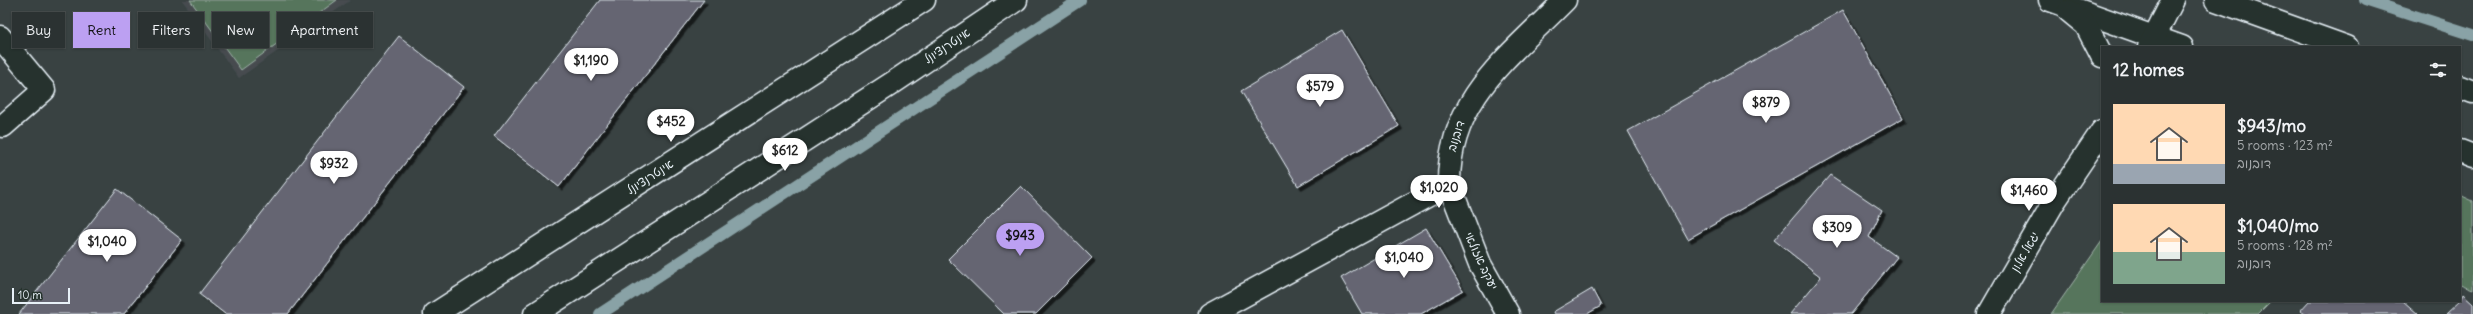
<!DOCTYPE html>
<html lang="en">
<head>
<meta charset="utf-8">
<style>
	body { margin:0; font-family:Delius,"Playpen Sans Hebrew",sans-serif; background:#373e3e; color:#f1f3f6; height:100vh; display:flex; flex-direction:column; font-size:15px; white-space:nowrap }
	* { box-sizing:border-box; margin:0 }
	p { font-size:13px; color:#a6aaac }
	.icon { flex:none; width:22px; height:22px; fill:none; stroke:currentColor; stroke-width:2; stroke-linecap:round; stroke-linejoin:round }
	.map { position:relative; flex:1; overflow:hidden }
	.details { position:absolute; left:2101px; top:46px; width:360px; height:256px; display:flex; flex-direction:column; background:#2b3232; border-radius:0px; box-shadow:0 1px 3px #0004,0 0 0 1px #474d4d }
	.details>* { flex:none }
	.banner { position:absolute; left:12px; top:12px; width:380px; height:36px; display:flex; gap:8px }
	.scale { position:absolute; left:12px; bottom:10px; width:58px; box-sizing:border-box; padding-left:4px; border:2px solid #e8f1f8; border-top:0; font-size:11px; line-height:14px; white-space:nowrap; color:#e8f1f8; -webkit-text-stroke:3px #26332d; paint-order:stroke }
	.price { position:absolute; translate:-50% -34px; padding:0 9px; border-radius:14px; background:#fff; color:#222; font-size:13px; line-height:26px; filter:drop-shadow(0 1px 2px #0008) }
	.price::after { content:''; position:absolute; left:50%; top:24px; width:12px; height:9px; margin-left:-6px; background:inherit; clip-path:polygon(0 0,100% 0,50% 100%) }
	.price.current { background:#bca0f2; color:#111 }
	ul { padding:0; list-style:none }
	li { display:flex; align-items:center; gap:12px; height:100px; padding:0 12px }
	li span { display:grid; place-items:center; flex:none; width:112px; height:80px; border-radius:0px; color:#555 }
	li>.icon { margin-inline-start:auto }
	span .icon { width:48px; height:48px; fill:#fffc; stroke-width:1 }
	li b { font-size:17px }
	h2 { display:flex; justify-content:space-between; align-items:center; height:48px; padding:0 12px; font-size:17px }
	.pill { padding:0 14px; border-radius:0px; background:#2b3232; box-shadow:0 1px 3px #0004,0 0 0 1px #474d4d; font-size:14px; line-height:36px }
	.pill.current { background:#bca0f2; color:#111 }
	.map>svg:first-child { display:block }
	.built { fill:#464c50 }
	.green { fill:#57755c; stroke:#a0b3aa }
	.lines { fill:none; stroke-linecap:round; stroke-linejoin:round }
	.stream { stroke:#89a2a6; stroke-width:12 }
	.building { fill:#656572; stroke:#e8f1f8; filter:url(#shadow) }
	.minor-casing { stroke:#e8f1f8; stroke-width:25 }
	.minor { stroke:#26332d; stroke-width:22 }
	.labels { text-anchor:middle; stroke-width:4; stroke-linejoin:round; paint-order:stroke }
	.street-label { font-size:12px; fill:#e8f1f8; stroke:#26332d }
</style>
</head>
<body>
<div class="map">
<svg width="2473" height="314" viewBox="0 0 2473 314">
	<defs>
		<filter id="shadow"><feDropShadow dx="3.5" dy="3.5" stdDeviation="0" flood-color="#0009"/></filter>
	</defs>
	<rect width="100%" height="100%" fill="#394242"/>
	<filter id="ink" filterUnits="userSpaceOnUse"><feTurbulence type="fractalNoise" baseFrequency=".025" numOctaves="2"/><feDisplacementMap in="SourceGraphic" scale="8" xChannelSelector="R" yChannelSelector="G"/><feConvolveMatrix kernelMatrix="1 2 1 2 8 2 1 2 1" color-interpolation-filters="sRGB"/></filter>
	<g filter="url(#ink)">
		<polygon class="built" points="182,0 351,0 239,78"/>
		<g class="green">
			<polygon points="190,0 337,0 241,70"/>
			<polygon points="2460,195 2473,201 2473,289 2460,284"/>
			<polygon points="2102,241 2102,301 2271,301 2258,314 2051,314"/>
		</g>
		<g class="lines">
			<g class="stream">
				<polyline points="2365,0 2473,35"/>
				<polyline points="600,314 1080,0"/>
			</g>
		</g>
		<g class="building">
			<polygon points="600,0 704,0 559,187 494,136"/>
			<polygon points="1843,10 1903,118 1688,239 1628,131"/>
			<polygon points="1342,30 1399,126 1298,186 1241,91"/>
			<polygon points="399,36 464,87 288,314 225,314 199,294"/>
			<polygon points="1830,175 1882,210 1869,237 1897,257 1851,314 1790,314 1821,277 1774,240"/>
			<polygon points="1021,186 1092,258 1036,314 1004,314 948,259"/>
			<polygon points="117,189 182,240 124,314 19,314"/>
			<polygon points="1426,228 1463,290 1421,314 1362,314 1341,278"/>
			<polygon points="1592,289 1601,306 1587,314 1554,314 1553,312"/>
			<polygon points="2463,294 2473,303 2473,314 2446,314 2460,301"/>
			<polygon points="2309,301 2403,301 2418,314 2304,314 2300,311"/>
		</g>
		<g class="lines">
			<g class="minor-casing">
				<g id="minor">
					<polyline points="2050,0 2182,47"/>
					<polyline points="2216,0 2347,47"/>
					<polyline points="2069,11 2086,25 2102,56"/>
					<polyline points="0,37 44,90 3,126"/>
					<polyline points="2149,47 2173,0"/>
					<polyline points="2460,87 2473,92"/>
					<polyline points="2460,151 2473,156"/>
					<polyline points="1449,184 1480,264 1508,314"/>
					<polyline points="435,314 924,0"/>
					<polyline points="535,314 894,82 1016,0"/>
					<path d="M 1210,314 L 1449,184 C 1448,99 1510,56 1565,0"/>
					<polyline points="1989,314 2054,202 2102,131"/>
				</g>
			</g>
			<use href="#minor" class="minor"/>
		</g>
	</g>
	<g class="labels">
		<g class="street-label">
			<text transform="translate(947 46) rotate(-34)" y="4">אינטרנציונל</text>
			<text transform="translate(1456 136) rotate(-72)" y="4">דובנוב</text>
			<text transform="translate(650 177) rotate(-33)" y="4">אינטרנציונל</text>
			<text transform="translate(2025 252) rotate(-60)" y="4">יגאל אלון</text>
			<text transform="translate(1481 261) rotate(65)" y="4">יעקב אזולאי</text>
		</g>
	</g>
</svg>
<div class="scale">10 m</div>
<b class="price" style="left:591px;top:82px">$1,190</b>
<b class="price" style="left:1320px;top:108px">$579</b>
<b class="price" style="left:1766px;top:124px">$879</b>
<b class="price" style="left:671px;top:143px">$452</b>
<b class="price" style="left:785px;top:172px">$612</b>
<b class="price" style="left:334px;top:185px">$932</b>
<b class="price" style="left:1439px;top:209px">$1,020</b>
<b class="price" style="left:2029px;top:212px">$1,460</b>
<b class="price" style="left:1837px;top:249px">$309</b>
<b class="price current" style="left:1020px;top:257px">$943</b>
<b class="price" style="left:107px;top:263px">$1,040</b>
<b class="price" style="left:1404px;top:279px">$1,040</b>
<div class="banner">
<a class="pill">Buy</a>
<a class="pill current">Rent</a>
<a class="pill">Filters</a>
<a class="pill">New</a>
<a class="pill">Apartment</a>
</div>
<section class="details">
<h2>12 homes<svg class="icon" aria-label="filters" viewBox="0 0 24 24"><path d="M4 7h16M4 17h16"/><circle cx="9" cy="7" r="2"/><circle cx="15" cy="17" r="2"/></svg></h2>
<ul>
<li><span style="background:linear-gradient(#ffd9b3 75%,#9aa5b1 0)"><svg class="icon" aria-label="home" viewBox="0 0 24 24"><path d="M3 11l9-7 9 7M6 9v11h12V9"/></svg></span><div><b>$943/mo</b><p>5 rooms · 123 m²</p><p>דובנוב</p></div></li>
<li><span style="background:linear-gradient(#ffd9b3 60%,#7fa58c 0)"><svg class="icon" aria-label="home" viewBox="0 0 24 24"><path d="M3 11l9-7 9 7M6 9v11h12V9"/></svg></span><div><b>$1,040/mo</b><p>5 rooms · 128 m²</p><p>דובנוב</p></div></li>
</ul>
</section>
</div>
</body>
</html>
